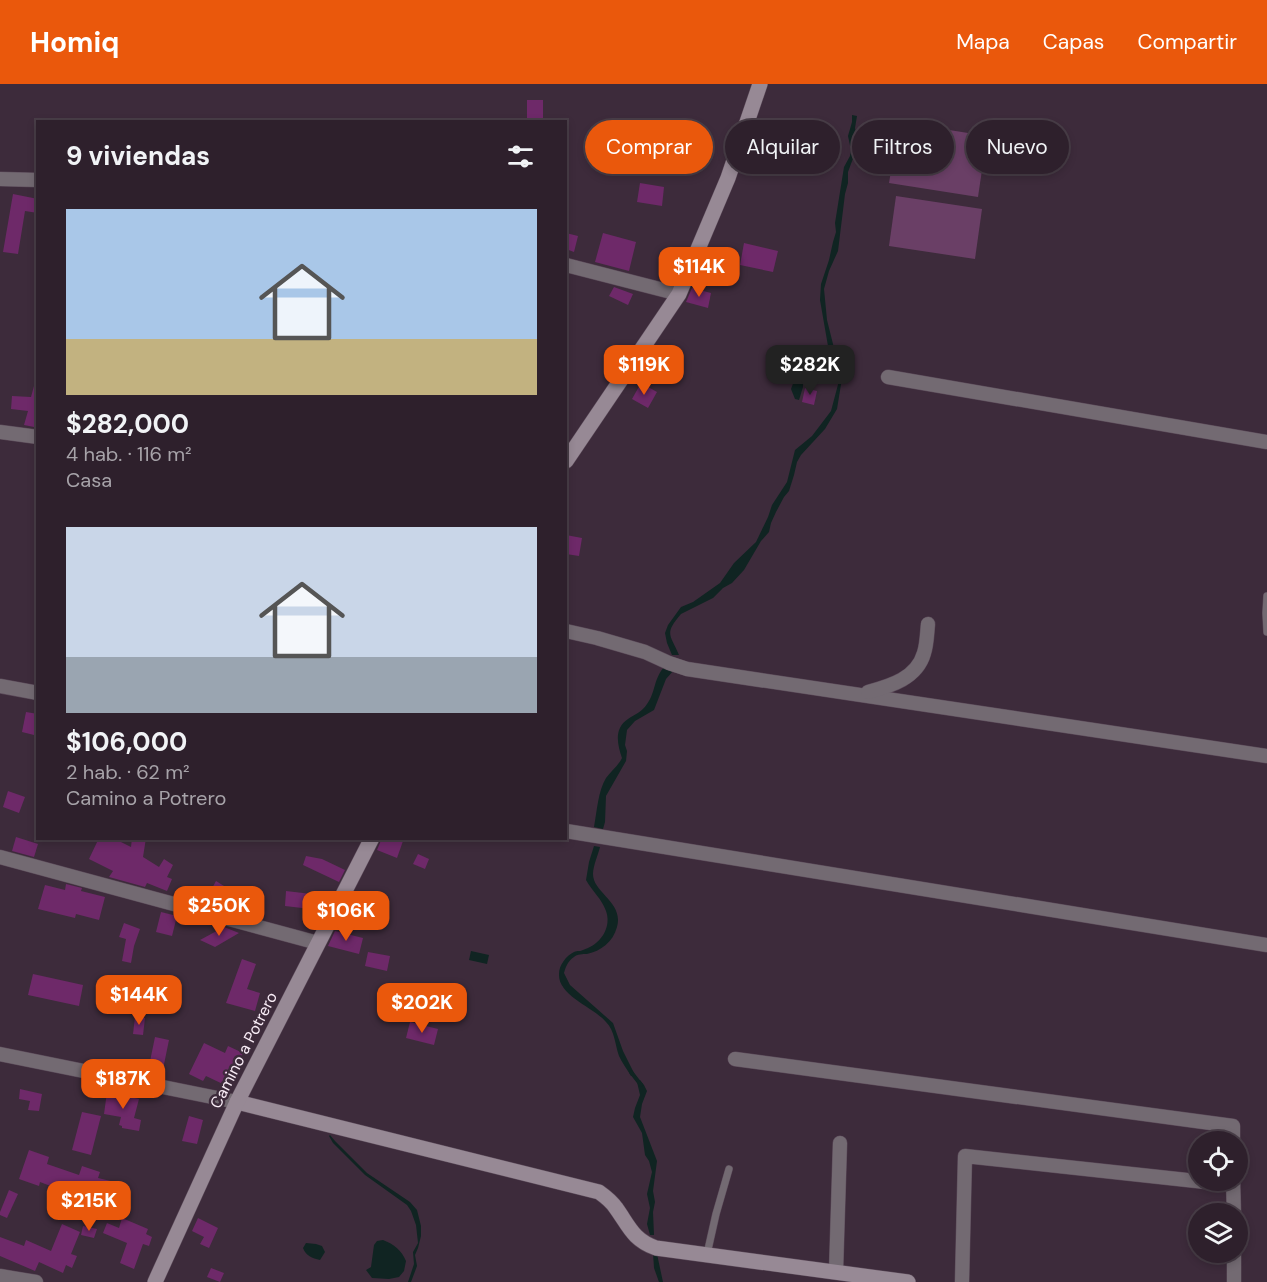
<!DOCTYPE html>
<html lang="es">
<head>
<meta charset="utf-8">
<style>
	body { margin:0; font-family:"DM Sans",sans-serif; background:#362834; color:#f1f3f6; height:100vh; display:flex; flex-direction:column; font-size:22px; white-space:nowrap }
	* { box-sizing:border-box; margin:0 }
	p { font-size:20px; color:#a7a3a9 }
	.icon { flex:none; width:33px; height:33px; fill:none; stroke:currentColor; stroke-width:2; stroke-linecap:round; stroke-linejoin:round }
	.map { position:relative; flex:1; overflow:hidden }
	.details { position:absolute; left:36px; top:36px; width:531px; height:720px; display:flex; flex-direction:column; background:#2e202c; border-radius:0px; box-shadow:0 3px 9px #0003,0 0 0 2px #493e48 }
	.details>* { flex:none }
	.top-card { position:absolute; left:585px; top:36px; width:570px; height:54px; display:flex; gap:12px }
	.tools { position:absolute; left:1188px; top:1047px; display:grid; gap:12px }
	.tools a { display:grid; place-items:center; width:60px; height:60px; border-radius:50%; background:#2e202c; box-shadow:0 3px 9px #0003,0 0 0 2px #493e48; font-size:30px }
	.price { position:absolute; translate:-50% -51px; padding:0 14px; border-radius:12px; background:#ea580c; color:#fff; font-size:20px; line-height:39px; filter:drop-shadow(0 2px 3px #0008) }
	.price::after { content:''; position:absolute; left:50%; top:36px; width:18px; height:14px; margin-left:-9px; background:inherit; clip-path:polygon(0 0,100% 0,50% 100%) }
	.price.active { background:#222; color:#fff }
	ul { padding:0; list-style:none }
	li { display:grid; align-content:center; gap:12px; height:318px; padding:0 30px }
	li span { display:grid; place-items:center; height:186px; border-radius:0px; color:#555 }
	li>.icon { margin-inline-start:auto }
	span .icon { width:108px; height:108px; fill:#fffc; stroke-width:1 }
	li b { font-size:26px }
	h2 { display:flex; justify-content:space-between; align-items:center; height:72px; padding:0 30px; font-size:26px }
	.tag { padding:0 21px; border-radius:27px; background:#2e202c; box-shadow:0 3px 9px #0003,0 0 0 2px #493e48; font-size:21px; line-height:54px }
	.tag.active { background:#ea580c; color:#fff }
	header { display:flex; align-items:center; gap:36px; box-sizing:border-box; height:84px; padding:0 30px; background:#ea580c; color:#fff }
	header strong { font-size:28px }
	nav { display:flex; gap:33px; margin-inline-start:auto; font-size:21px }
	.map>svg:first-child { display:block }
	.green { fill:#6a3f66 }
	.water { fill:#102422 }
	.lines { fill:none; stroke-linecap:round; stroke-linejoin:round }
	.stream { stroke:#102422; stroke-width:4 }
	.building { fill:#6e2969 }
	.lane-casing { stroke:#5b4a59; stroke-width:8 }
	.street-casing { stroke:#5b4a59; stroke-width:15 }
	.secondary-casing { stroke:#5b4a59; stroke-width:16 }
	.lane { stroke:#736a72; stroke-width:7 }
	.street { stroke:#736a72; stroke-width:14 }
	.secondary { stroke:#978995; stroke-width:15 }
	.labels { text-anchor:middle; stroke-width:5; stroke-linejoin:round; paint-order:stroke }
	.street-label { font-size:16px; fill:#f9edf7; stroke:#3d2b3b }
</style>
</head>
<body>
<header>
<strong>Homiq</strong>
<nav><a>Mapa</a><a>Capas</a><a>Compartir</a></nav>
</header>
<div class="map">
<svg width="1267" height="1198" viewBox="0 0 1267 1198">
	<rect width="100%" height="100%" fill="#3d2b3b"/>
	<g class="green">
		<polygon points="899,38 987,52 978,113 889,99"/>
		<polygon points="896,112 982,125 975,175 889,162"/>
	</g>
	<g class="water">
		<polygon points="852,31 857,32 855,44 858,61 848,88 848,99 845,110 838,167 829,187 824,205 827,236 834,264 837,272 833,271 828,262 820,216 821,200 829,176 833,158 836,148 835,139 844,83 850,72 851,66 848,52 852,38"/>
		<path d="M 841,281 L 844,282 L 837,325 L 825,345 L 801,371 L 797,378 L 794,391 L 789,407 L 784,413 L 776,428 L 771,439 L 769,448 L 761,457 L 744,486 L 732,499 L 723,504 L 713,514 L 681,530 C 664,550 670,550 679,571 L 672,571 L 667,559 L 665,549 L 668,541 L 681,523 L 693,518 L 720,499 L 734,479 L 756,458 L 768,433 L 772,421 L 787,398 L 795,366 L 812,352 L 831,327 L 840,293 Z"/>
		<polygon points="797,294 803,299 803,303 799,316 795,315 791,305 794,297"/>
		<path d="M 665,582 L 674,586 L 666,595 L 654,626 L 635,637 L 627,646 L 625,661 L 627,667 L 626,677 L 606,712 L 605,738 L 603,745 L 594,743 C 597,727 598,707 606,694 C 611,687 618,682 622,674 C 617,660 614,644 628,635 C 635,630 642,628 647,620 C 656,608 653,595 665,582 Z"/>
		<path d="M 594,762 L 600,763 C 598,771 593,782 593,790 C 593,809 624,818 617,843 C 613,858 601,867 587,870 C 583,870 577,870 574,873 C 568,877 566,882 564,889 L 570,901 L 613,939 L 623,967 L 635,991 L 631,992 C 627,985 622,979 619,972 C 615,961 615,947 606,938 C 594,923 558,912 559,890 C 559,881 566,872 574,868 C 578,866 579,868 583,866 C 600,861 612,844 606,827 C 602,815 592,807 586,796 L 589,778 Z"/>
		<polygon points="471,867 489,871 487,880 469,876"/>
		<polygon points="640,996 644,1001 647,1007 642,1020 640,1033 657,1077 653,1107 655,1118 653,1128 654,1151 650,1151 647,1140 650,1124 647,1110 652,1088 649,1077 645,1071 642,1049 633,1033 635,1024 640,1011 637,998"/>
		<polygon points="330,1051 335,1057 367,1089 410,1118 417,1126 421,1142 421,1152 418,1164 415,1171 417,1182 411,1198 408,1198 414,1180 413,1168 418,1159 416,1141 411,1127 407,1121 365,1091 333,1059 329,1052"/>
		<path d="M 383,1156 C 394,1160 402,1167 406,1177 L 404,1187 L 399,1193 L 389,1195 L 372,1194 L 366,1186 L 371,1183 L 374,1161 L 377,1157 Z"/>
		<path d="M 306,1159 L 316,1160 L 322,1162 L 325,1168 L 320,1176 C 312,1174 306,1172 303,1164 Z"/>
		<polygon points="653,1169 657,1170 663,1198 659,1198 654,1184"/>
	</g>
	<g class="lines">
		<polyline class="stream" points="631,988 641,1001"/>
	</g>
	<g class="building">
		<rect x="527" y="16" width="16" height="22"/>
		<polygon points="640,99 664,103 662,122 637,118"/>
		<polygon points="13,110 38,115 38,129 25,127 18,170 3,168"/>
		<polygon points="566,149 578,152 574,168 566,165"/>
		<polygon points="603,149 636,158 629,187 595,178"/>
		<polygon points="744,159 778,167 773,188 740,181"/>
		<polygon points="614,203 633,210 628,221 609,212"/>
		<polygon points="692,204 711,209 708,224 686,218"/>
		<polygon points="641,299 657,308 648,324 632,315"/>
		<polygon points="34,302 38,303 38,332 34,343 24,341 28,327 11,325 12,312 31,313"/>
		<polygon points="805,304 817,307 814,321 802,318"/>
		<polygon points="566,451 582,454 579,472 566,470"/>
		<polygon points="26,628 38,630 34,651 22,648"/>
		<polygon points="8,707 25,713 19,729 3,723"/>
		<polygon points="16,753 38,760 34,773 12,767"/>
		<polygon points="99,754 113,754 131,763 132,754 146,754 143,773 159,783 164,775 173,781 167,793 172,795 167,807 147,799 145,803 109,793 113,787 89,775"/>
		<polygon points="382,754 397,754 403,757 397,774 377,766"/>
		<polygon points="418,770 429,775 425,785 413,780"/>
		<polygon points="306,772 322,775 345,786 339,798 303,781"/>
		<polygon points="216,797 240,812 232,826 204,819"/>
		<polygon points="66,800 82,804 81,807 105,813 99,836 76,830 75,834 38,825 45,801 65,806"/>
		<polygon points="286,807 320,811 319,826 285,822"/>
		<polygon points="161,828 177,832 172,852 156,848"/>
		<polygon points="124,839 140,845 134,862 131,879 122,877 126,855 119,853"/>
		<polygon points="224,843 239,849 215,863 200,856"/>
		<polygon points="335,847 363,854 359,870 328,862"/>
		<polygon points="368,868 390,872 387,887 365,882"/>
		<polygon points="242,875 256,880 247,905 260,909 255,927 226,919"/>
		<polygon points="33,890 83,901 79,922 28,911"/>
		<polygon points="135,933 145,934 143,951 133,950"/>
		<polygon points="410,938 438,945 434,961 406,954"/>
		<polygon points="155,953 169,956 162,990 148,987"/>
		<polygon points="204,959 225,969 228,962 243,969 227,1002 206,992 203,997 189,990"/>
		<polygon points="20,1005 42,1010 39,1027 28,1026 30,1017 19,1015"/>
		<polygon points="107,1008 139,1015 134,1034 141,1036 139,1047 122,1044 122,1042 119,1041 121,1033 104,1030"/>
		<polygon points="82,1028 101,1032 91,1071 72,1066"/>
		<polygon points="189,1032 203,1036 197,1060 182,1057"/>
		<polygon points="29,1066 49,1073 47,1080 79,1091 82,1082 100,1088 98,1094 119,1099 116,1115 92,1110 90,1117 40,1098 39,1102 19,1095"/>
		<polygon points="9,1106 18,1110 7,1134 0,1131 0,1128"/>
		<polygon points="122,1134 148,1145 146,1150 152,1153 149,1162 143,1160 134,1185 120,1179 127,1159 103,1149 107,1139 119,1144"/>
		<polygon points="198,1134 218,1144 209,1164 200,1160 204,1153 192,1147"/>
		<polygon points="62,1140 80,1148 71,1170 77,1172 72,1184 66,1181 63,1189 39,1178 35,1187 0,1172 0,1153 24,1162 26,1156 51,1167"/>
		<polygon points="83,1142 97,1145 94,1154 81,1151"/>
		<polygon points="211,1184 224,1189 220,1198 207,1193"/>
	</g>
	<g class="lines">
		<g class="lane-casing">
			<g id="lane">
				<polyline points="1267,512 1266,529 1267,548"/>
				<polyline points="707,1170 716,1130 729,1085"/>
			</g>
		</g>
		<g class="street-casing">
			<g id="street">
				<polyline points="0,95 38,96"/>
				<polyline points="566,181 679,210"/>
				<polyline points="888,293 1267,358"/>
				<polyline points="0,348 38,353"/>
				<polyline points="566,547 597,554 645,568 669,579 687,585 1267,672"/>
				<polyline points="0,602 38,609"/>
				<path d="M 868,608 C 891,602 917,594 924,569 C 927,560 927,549 928,540"/>
				<polyline points="566,747 1267,861"/>
				<polyline points="0,773 318,859"/>
				<polyline points="0,970 237,1018"/>
				<polyline points="735,975 1233,1042 1233,1058"/>
				<polyline points="1233,1096 1234,1130"/>
				<polyline points="1234,1168 1234,1198"/>
				<polyline points="836,1188 840,1059"/>
				<polyline points="0,1192 36,1198"/>
				<polyline points="962,1198 965,1072 1233,1101"/>
			</g>
		</g>
		<g class="secondary-casing">
			<g id="secondary">
				<polyline points="566,377 679,210 728,94 760,0"/>
				<path d="M 237,1018 L 599,1108 C 606,1113 612,1118 616,1124 C 629,1142 633,1156 656,1164 L 908,1198"/>
				<polyline points="155,1198 237,1018 372,754"/>
			</g>
		</g>
		<use href="#lane" class="lane"/>
		<use href="#street" class="street"/>
		<use href="#secondary" class="secondary"/>
	</g>
	<g class="labels">
		<g class="street-label">
			<text transform="translate(243 966) rotate(-63)" y="6">Camino a Potrero</text>
		</g>
	</g>
</svg>
<div class="tools">
<a><svg class="icon" aria-label="locate" viewBox="0 0 24 24"><circle cx="12" cy="12" r="6"/><path d="M12 2v4M12 18v4M2 12h4M18 12h4"/></svg></a>
<a><svg class="icon" aria-label="layers" viewBox="0 0 24 24"><path d="M12 4l9 5-9 5-9-5zM3 14l9 5 9-5"/></svg></a>
</div>
<b class="price" style="left:699px;top:214px">$114K</b>
<b class="price" style="left:644px;top:312px">$119K</b>
<b class="price active" style="left:810px;top:312px">$282K</b>
<b class="price" style="left:219px;top:853px">$250K</b>
<b class="price" style="left:346px;top:858px">$106K</b>
<b class="price" style="left:139px;top:942px">$144K</b>
<b class="price" style="left:422px;top:950px">$202K</b>
<b class="price" style="left:123px;top:1026px">$187K</b>
<b class="price" style="left:89px;top:1148px">$215K</b>
<div class="top-card">
<a class="tag active">Comprar</a>
<a class="tag">Alquilar</a>
<a class="tag">Filtros</a>
<a class="tag">Nuevo</a>
</div>
<section class="details">
<h2>9 viviendas<svg class="icon" aria-label="filters" viewBox="0 0 24 24"><path d="M4 7h16M4 17h16"/><circle cx="9" cy="7" r="2"/><circle cx="15" cy="17" r="2"/></svg></h2>
<ul>
<li><span style="background:linear-gradient(#a9c7e8 70%,#c2b280 0)"><svg class="icon" aria-label="home" viewBox="0 0 24 24"><path d="M3 11l9-7 9 7M6 9v11h12V9"/></svg></span><div><b>$282,000</b><p>4 hab. · 116 m²</p><p>Casa</p></div></li>
<li><span style="background:linear-gradient(#c9d6e8 70%,#9aa5b1 0)"><svg class="icon" aria-label="home" viewBox="0 0 24 24"><path d="M3 11l9-7 9 7M6 9v11h12V9"/></svg></span><div><b>$106,000</b><p>2 hab. · 62 m²</p><p>Camino a Potrero</p></div></li>
</ul>
</section>
</div>
</body>
</html>
